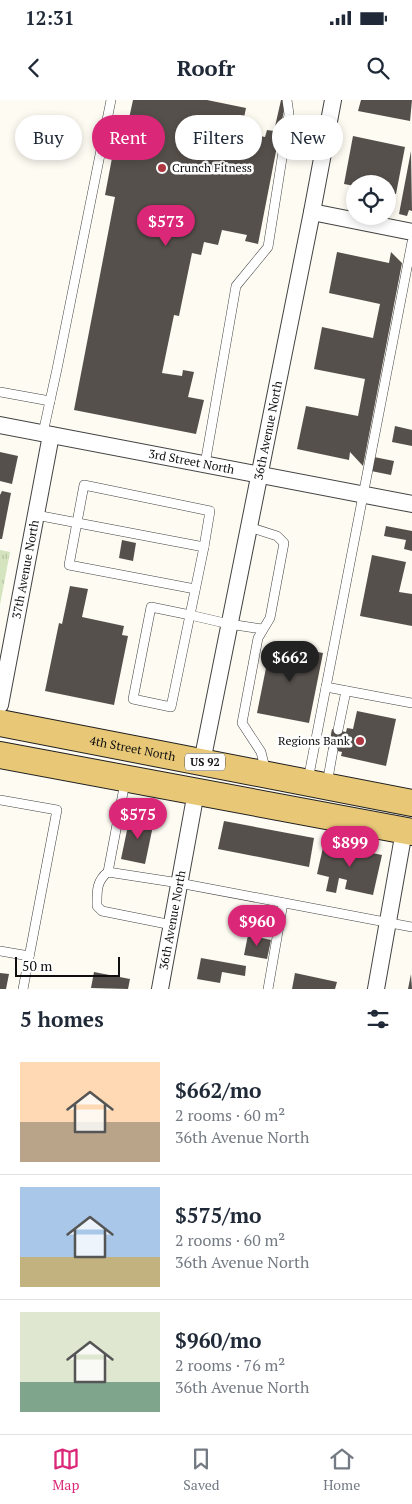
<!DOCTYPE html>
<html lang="en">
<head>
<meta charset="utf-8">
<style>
	body { margin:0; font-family:"PT Serif",serif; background:#f2f2f3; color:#1f2937; height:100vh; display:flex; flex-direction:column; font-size:19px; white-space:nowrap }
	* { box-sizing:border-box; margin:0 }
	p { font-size:16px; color:#747a83 }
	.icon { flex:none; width:28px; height:28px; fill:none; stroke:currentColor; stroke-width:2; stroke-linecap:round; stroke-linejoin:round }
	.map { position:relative; height:889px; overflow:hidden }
	.details { display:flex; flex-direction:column; background:#fff; flex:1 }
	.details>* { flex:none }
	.guide { position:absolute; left:15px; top:15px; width:382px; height:45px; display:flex; gap:10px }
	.buttons { position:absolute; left:346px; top:75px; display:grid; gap:10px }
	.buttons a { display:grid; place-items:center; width:50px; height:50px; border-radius:50%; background:#fff; box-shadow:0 2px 8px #0003; font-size:25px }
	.scale { position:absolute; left:15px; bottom:12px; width:105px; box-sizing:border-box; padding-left:5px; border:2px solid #0f0f0f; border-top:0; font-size:14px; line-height:18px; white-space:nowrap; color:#0f0f0f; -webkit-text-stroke:4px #fff; paint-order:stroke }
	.price { position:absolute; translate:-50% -42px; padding:0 11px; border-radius:18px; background:#db2777; color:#fff; font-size:16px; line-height:32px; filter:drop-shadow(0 1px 2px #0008) }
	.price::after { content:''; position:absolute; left:50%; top:30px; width:15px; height:11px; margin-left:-8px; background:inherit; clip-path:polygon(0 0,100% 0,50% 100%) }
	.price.current { background:#222; color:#fff }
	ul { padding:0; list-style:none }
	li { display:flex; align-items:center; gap:15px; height:125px; padding:0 20px }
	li+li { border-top:1px solid #e0e1e3 }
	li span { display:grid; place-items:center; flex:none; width:140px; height:100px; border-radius:0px; color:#555 }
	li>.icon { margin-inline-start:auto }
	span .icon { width:60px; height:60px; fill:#fffc; stroke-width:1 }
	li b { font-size:21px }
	h2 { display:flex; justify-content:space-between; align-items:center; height:60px; padding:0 20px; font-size:21px }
	.pill { padding:0 18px; border-radius:22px; background:#fff; box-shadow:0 2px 8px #0003; font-size:18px; line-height:45px }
	.pill.current { background:#db2777; color:#fff }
	.status { display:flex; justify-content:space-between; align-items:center; height:35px; padding:0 25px; background:#fff; direction:ltr }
	.status svg { height:14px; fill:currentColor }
	header { display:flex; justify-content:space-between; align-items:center; height:65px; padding:0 20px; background:#fff; font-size:22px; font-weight:700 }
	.tabs { display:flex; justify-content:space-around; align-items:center; height:70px; border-top:1px solid #e0e1e3; background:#fff; font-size:14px; color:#747a83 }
	.tabs a { display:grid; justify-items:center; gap:2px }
	.tabs .current { color:#db2777 }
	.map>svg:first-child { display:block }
	.park { fill:url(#park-tufts) }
	.building { fill:#56504c }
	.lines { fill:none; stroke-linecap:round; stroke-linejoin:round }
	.service-casing { stroke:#424242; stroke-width:10 }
	.minor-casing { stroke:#424242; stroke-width:18 }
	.primary-casing { stroke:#202020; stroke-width:28 }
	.service { stroke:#fff; stroke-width:9 }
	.minor { stroke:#fff; stroke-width:16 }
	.primary { stroke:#e8c877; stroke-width:26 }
	.poi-dot { fill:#af3742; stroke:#fff; stroke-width:2 }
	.labels { text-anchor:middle; stroke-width:5; stroke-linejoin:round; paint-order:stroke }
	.shield { fill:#fff; stroke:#575757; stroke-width:1 }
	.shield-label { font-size:11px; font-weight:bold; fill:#0f0f0f }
	.poi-label { font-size:12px; fill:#0f0f0f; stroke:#fff; text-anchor:start }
	.street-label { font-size:12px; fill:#0f0f0f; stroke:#fff }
</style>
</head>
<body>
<div class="status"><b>12:31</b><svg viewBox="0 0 49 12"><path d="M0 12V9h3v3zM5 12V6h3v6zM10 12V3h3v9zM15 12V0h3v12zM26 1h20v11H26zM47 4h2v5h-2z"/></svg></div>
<header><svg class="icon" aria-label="back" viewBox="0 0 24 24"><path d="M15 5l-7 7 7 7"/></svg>Roofr<svg class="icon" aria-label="search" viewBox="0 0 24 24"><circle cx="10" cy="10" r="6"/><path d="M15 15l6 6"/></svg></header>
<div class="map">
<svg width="412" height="889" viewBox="0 0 412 889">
	<defs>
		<pattern id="park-tufts" width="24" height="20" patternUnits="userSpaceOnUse" patternTransform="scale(1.25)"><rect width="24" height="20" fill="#d4e4bf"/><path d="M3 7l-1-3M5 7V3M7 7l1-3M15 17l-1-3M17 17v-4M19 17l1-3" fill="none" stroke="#b5c2a3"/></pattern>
	</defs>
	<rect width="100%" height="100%" fill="#fdfbf2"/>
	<polygon class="park" points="0,450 10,452 0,505"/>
	<g class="building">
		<polygon points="133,0 207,0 246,8 241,32 265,37 267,30 274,31 281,0 286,0 258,144 245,141 247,135 222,130 218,145 204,142 201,155 192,153 179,216 174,215 162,273 182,276 183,270 194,272 188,297 204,300 196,334 74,310 115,97 105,95 119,21 128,23"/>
		<polygon points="361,0 412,0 410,21 358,11"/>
		<polygon points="353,36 405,47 396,94 388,93 388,84 355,84 355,86 344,84"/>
		<polygon points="411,51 412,111 409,110 407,116 399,114"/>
		<polygon points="337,152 389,163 391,152 402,163 363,366 350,352 349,360 297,349 306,306 358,316 365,279 314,269 322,227 373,238 380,204 329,193"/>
		<polygon points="395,326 412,330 412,346 392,342"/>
		<polygon points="0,352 18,356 12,384 0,381"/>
		<polygon points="374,357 394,361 391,375 371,371"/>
		<polygon points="2,391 11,393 2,439 0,439 0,395"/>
		<polygon points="386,426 412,431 412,451 404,449 406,440 384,436"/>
		<polygon points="122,440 136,443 133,461 119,458"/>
		<polygon points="372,455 406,462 399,492 412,494 412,526 360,516"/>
		<polygon points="70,486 88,489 82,517 124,526 122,535 128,536 114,605 45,591 59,523 62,524"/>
		<polygon points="271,543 323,553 309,623 257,613"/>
		<polygon points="357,611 396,619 386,666 341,656 342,652 328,649 332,629 346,632 347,628 353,629"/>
		<polygon points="130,716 154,721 145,764 121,759"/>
		<polygon points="224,721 314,738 309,767 218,749"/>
		<polygon points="324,743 382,755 373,795 345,789 347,780 339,778 336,793 326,791 329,777 317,774"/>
		<polygon points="248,835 271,840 267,859 244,855"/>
		<polygon points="201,858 246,866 245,876 222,872 220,883 197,879"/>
		<polygon points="94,872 130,879 128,889 91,888"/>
		<polygon points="0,873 9,874 6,889 0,889"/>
		<polygon points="295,873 337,882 335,889 292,889"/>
		<polygon points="411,874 412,889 408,889"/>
	</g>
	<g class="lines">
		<g class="service-casing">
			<g id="service">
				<polyline points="0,292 50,301"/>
				<polyline points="43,333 57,269 111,0"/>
				<polyline points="205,364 236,186 268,147 289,14 287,0"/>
				<polyline points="36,415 204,447 190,515 229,524 262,529"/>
				<polyline points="249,427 277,436 284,443 270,518 258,538 242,623 261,652 266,672"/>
				<polyline points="195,489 69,465 84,385 210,411 204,447"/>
				<polygon points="151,507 190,515 171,607 133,599"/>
				<polyline points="326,587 412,603"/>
				<polyline points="338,630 346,591"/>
				<polyline points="308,680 412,142"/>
				<polyline points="327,684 333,650"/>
				<polyline points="0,700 57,710 23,889"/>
				<polyline points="108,772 125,682"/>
				<path d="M 172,825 L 102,811 L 97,806 C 97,792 96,781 108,772 L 179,783 L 412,827"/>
				<polyline points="0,851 29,856"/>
				<polyline points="268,889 283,803"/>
			</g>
		</g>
		<g class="minor-casing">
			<g id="minor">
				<polyline points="312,112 412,132"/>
				<path id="s1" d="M 0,325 L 412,404"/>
				<path id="s2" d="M 0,605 L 51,335"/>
				<path id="s3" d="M 202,662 L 312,112 L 333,0"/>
				<path id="s4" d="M 160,889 L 196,692"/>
				<polyline points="376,889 404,731"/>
			</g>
		</g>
		<g class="primary-casing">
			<g id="primary">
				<path id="s5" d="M 0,623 L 412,703"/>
				<polyline points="0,655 412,732"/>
			</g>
		</g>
		<use href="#service" class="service"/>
		<use href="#minor" class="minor"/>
		<use href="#primary" class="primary"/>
	</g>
	<g class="poi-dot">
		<circle cx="162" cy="68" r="5"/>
		<circle cx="360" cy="641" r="5"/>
	</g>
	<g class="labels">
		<rect class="shield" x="185" y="653.5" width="40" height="17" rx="4"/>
		<g class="shield-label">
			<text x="205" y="666">US 92</text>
		</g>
		<g class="poi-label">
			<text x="172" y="72">Crunch Fitness</text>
			<text x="350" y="645" text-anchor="end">Regions Bank</text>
		</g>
		<g class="street-label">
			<text dy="4" stroke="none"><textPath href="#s3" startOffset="338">36th Avenue North</textPath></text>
			<text dy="4" stroke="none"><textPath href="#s1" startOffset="195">3rd Street North</textPath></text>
			<text dy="4" stroke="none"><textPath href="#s2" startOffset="138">37th Avenue North</textPath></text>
			<text dy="4" stroke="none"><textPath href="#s5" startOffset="135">4th Street North</textPath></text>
			<text dy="4" stroke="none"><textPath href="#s4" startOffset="70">36th Avenue North</textPath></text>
		</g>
	</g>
</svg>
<div class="buttons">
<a><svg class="icon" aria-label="locate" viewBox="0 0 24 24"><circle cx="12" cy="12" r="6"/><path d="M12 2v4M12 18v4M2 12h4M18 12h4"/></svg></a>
</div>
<div class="scale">50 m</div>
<b class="price" style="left:166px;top:147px">$573</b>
<b class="price current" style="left:290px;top:583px">$662</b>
<b class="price" style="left:138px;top:740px">$575</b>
<b class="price" style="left:350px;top:768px">$899</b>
<b class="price" style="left:257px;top:847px">$960</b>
<div class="guide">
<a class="pill">Buy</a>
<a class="pill current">Rent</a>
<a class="pill">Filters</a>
<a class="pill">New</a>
</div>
</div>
<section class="details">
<h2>5 homes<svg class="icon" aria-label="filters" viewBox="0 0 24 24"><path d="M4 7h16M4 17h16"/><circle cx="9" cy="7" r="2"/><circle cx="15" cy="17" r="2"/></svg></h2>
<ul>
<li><span style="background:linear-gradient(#ffd9b3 60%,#b9a48a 0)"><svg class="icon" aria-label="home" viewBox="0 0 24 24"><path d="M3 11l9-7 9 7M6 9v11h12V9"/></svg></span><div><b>$662/mo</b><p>2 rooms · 60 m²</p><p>36th Avenue North</p></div></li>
<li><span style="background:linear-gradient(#a9c7e8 70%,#c2b280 0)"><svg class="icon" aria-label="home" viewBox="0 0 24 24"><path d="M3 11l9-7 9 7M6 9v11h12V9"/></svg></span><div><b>$575/mo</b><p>2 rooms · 60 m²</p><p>36th Avenue North</p></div></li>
<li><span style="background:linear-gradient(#dfe7d0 70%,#7fa58c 0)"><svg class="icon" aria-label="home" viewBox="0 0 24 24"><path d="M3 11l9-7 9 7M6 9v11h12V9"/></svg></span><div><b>$960/mo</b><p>2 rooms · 76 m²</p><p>36th Avenue North</p></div></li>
</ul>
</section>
<nav class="tabs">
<a class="current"><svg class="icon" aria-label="map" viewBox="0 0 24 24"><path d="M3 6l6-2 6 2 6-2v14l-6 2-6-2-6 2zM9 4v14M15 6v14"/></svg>Map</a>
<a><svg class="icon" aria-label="saved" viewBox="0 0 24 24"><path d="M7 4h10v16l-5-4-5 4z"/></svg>Saved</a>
<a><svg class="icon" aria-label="home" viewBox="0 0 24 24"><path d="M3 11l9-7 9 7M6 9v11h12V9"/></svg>Home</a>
</nav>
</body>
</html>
